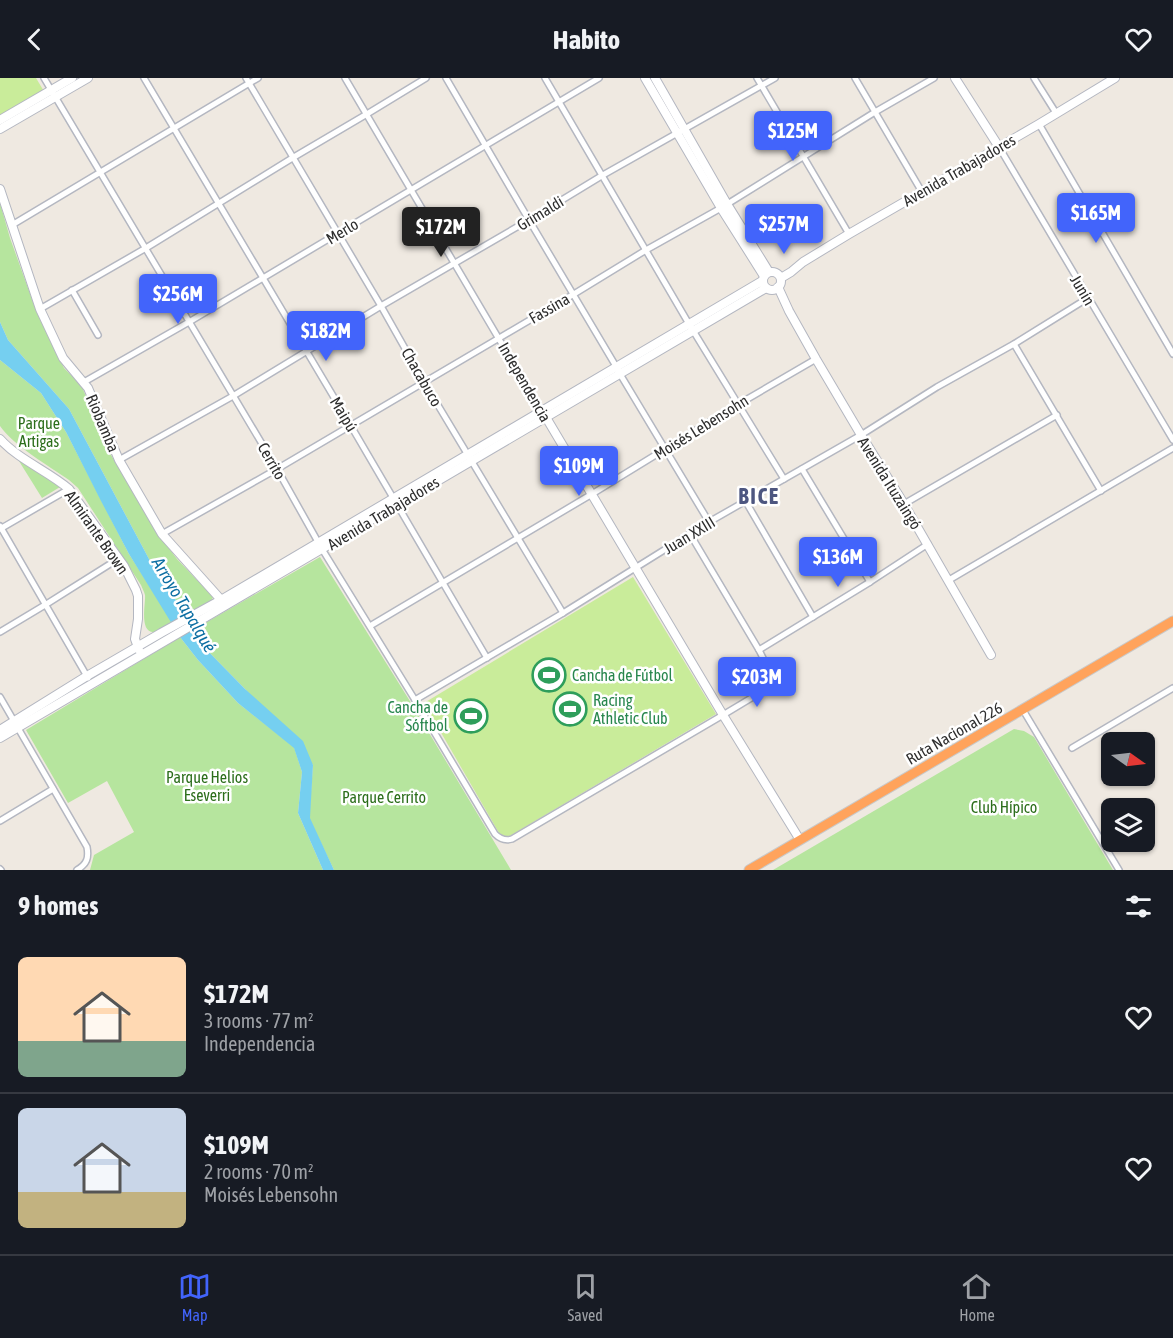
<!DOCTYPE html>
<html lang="en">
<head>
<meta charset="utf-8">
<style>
	body { margin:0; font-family:"Asap Condensed",sans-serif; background:#20242c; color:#f1f3f6; height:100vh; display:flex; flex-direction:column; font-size:22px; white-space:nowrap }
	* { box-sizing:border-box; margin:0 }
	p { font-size:20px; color:#9ea1a6 }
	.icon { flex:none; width:33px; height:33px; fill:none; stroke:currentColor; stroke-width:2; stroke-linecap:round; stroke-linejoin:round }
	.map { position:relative; height:792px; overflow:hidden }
	.side { display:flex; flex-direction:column; background:#171b24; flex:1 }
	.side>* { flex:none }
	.needle { width:39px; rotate:104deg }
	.tools { position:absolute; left:1101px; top:654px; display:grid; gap:12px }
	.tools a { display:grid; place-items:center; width:54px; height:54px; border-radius:9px; background:#171b24; box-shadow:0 2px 4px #0004; font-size:30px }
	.price { position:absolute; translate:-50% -51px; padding:0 14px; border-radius:6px; background:#4264fb; color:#fff; font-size:20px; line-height:39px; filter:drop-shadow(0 2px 3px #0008) }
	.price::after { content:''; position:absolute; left:50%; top:36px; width:18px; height:14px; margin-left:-9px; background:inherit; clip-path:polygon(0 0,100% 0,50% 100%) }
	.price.on { background:#222; color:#fff }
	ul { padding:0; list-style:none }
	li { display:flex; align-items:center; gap:18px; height:150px; padding:0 18px }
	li+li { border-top:2px solid #363941 }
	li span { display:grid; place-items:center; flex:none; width:168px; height:120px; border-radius:9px; color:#555 }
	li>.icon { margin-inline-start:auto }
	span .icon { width:72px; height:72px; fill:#fffc; stroke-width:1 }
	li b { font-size:26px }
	h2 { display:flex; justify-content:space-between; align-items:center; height:72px; padding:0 18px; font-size:26px }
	header { display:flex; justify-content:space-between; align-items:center; height:78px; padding:0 18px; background:#171b24; font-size:27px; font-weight:700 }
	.menu { display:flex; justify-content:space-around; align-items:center; height:84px; border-top:2px solid #363941; background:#171b24; font-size:16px; color:#9ea1a6 }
	.menu a { display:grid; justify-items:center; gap:3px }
	.menu .on { color:#4264fb }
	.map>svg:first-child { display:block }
	.green { fill:#b6e59e }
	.pitch { fill:#c9ec9a }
	.water { fill:#75cff0 }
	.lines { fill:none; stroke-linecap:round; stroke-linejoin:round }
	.street-casing { stroke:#b4b7c1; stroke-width:8 }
	.secondary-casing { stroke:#b4b7c1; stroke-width:10 }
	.highway-casing { stroke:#c9c9c9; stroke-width:11 }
	.street { stroke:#fff; stroke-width:5 }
	.secondary { stroke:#fff; stroke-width:8 }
	.highway { stroke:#ffa35c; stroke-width:9 }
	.labels { text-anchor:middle; stroke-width:5; stroke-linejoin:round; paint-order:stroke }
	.street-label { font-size:16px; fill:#2e2e2e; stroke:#fff }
	.park-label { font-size:16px; fill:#2c6e1b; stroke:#fff }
	.leisure-label { font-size:16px; fill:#27864d; stroke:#fff; text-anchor:start }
	.water-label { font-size:18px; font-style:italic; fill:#0d6fa3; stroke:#fff }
	.district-label { font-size:22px; font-weight:bold; letter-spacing:1.5px; fill:#4d5680; stroke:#fff }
</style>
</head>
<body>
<header><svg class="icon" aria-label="back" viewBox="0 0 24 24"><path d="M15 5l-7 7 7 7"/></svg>Habito<svg class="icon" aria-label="heart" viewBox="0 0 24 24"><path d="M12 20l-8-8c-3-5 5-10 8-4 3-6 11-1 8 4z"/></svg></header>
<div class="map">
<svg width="1173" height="792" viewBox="0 0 1173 792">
	<rect width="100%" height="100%" fill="#efe9e1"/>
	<g class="green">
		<polygon points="0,125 10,160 37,235 64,290 78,304 82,309 111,377 159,457 177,481 213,519 211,524 186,538 149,481 69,331 8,262 0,244"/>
		<path d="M 0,282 L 41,315 L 66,354 L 129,476 L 173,545 C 168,548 161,553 156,554 C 138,557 146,525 145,517 C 144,513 142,510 141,507 L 78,410 L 69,402 C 49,388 14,368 0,348 Z"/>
		<polygon points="14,375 60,409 42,420"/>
		<polygon points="320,479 413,628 511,792 334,792 309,740 313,687 245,611 201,566 193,552"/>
		<polygon points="180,559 198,582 238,625 294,669 302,694 298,735 323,792 90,792 94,777 134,754 107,703 68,725 26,652"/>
		<polygon points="1014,651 1024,653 1034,659 1113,792 773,792"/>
	</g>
	<g class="pitch">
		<polygon points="0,0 36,0 45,15 0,40"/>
		<polygon points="633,499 716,636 503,762 424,625"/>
	</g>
	<polygon class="water" points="0,244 8,262 69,331 149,481 186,538 201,566 245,611 303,663 313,687 310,740 334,792 323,792 298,735 302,694 294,670 238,625 198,582 180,559 129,476 101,423 66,354 41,315 0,282"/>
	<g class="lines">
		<g class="street-casing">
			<g id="street">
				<path d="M 44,0 L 277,391 L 322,471 L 415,622 L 495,756 C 500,761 505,763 512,761 L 723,637 L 773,607 L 775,604 L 759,572 L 690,456"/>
				<polyline points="144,0 351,348 487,580"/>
				<polyline points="246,0 381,228 424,304 563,535"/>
				<polyline points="345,0 542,334"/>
				<polyline points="446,0 529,142 617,290 620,296 709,444"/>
				<polyline points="545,0 689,246 784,401"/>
				<polyline points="757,0 849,156"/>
				<polyline points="855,0 922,114"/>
				<polyline points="1034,0 1056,35"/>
				<polyline points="1039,46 1173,276"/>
				<polyline points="999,69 1173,362"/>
				<polyline points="12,147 258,0"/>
				<polyline points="72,212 98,257"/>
				<polyline points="40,231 146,170 294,79 367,36 426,0"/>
				<polyline points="1014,266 1101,413"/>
				<polyline points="84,304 189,244 599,0"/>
				<polyline points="119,382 233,318 381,228 529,142 603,97 775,0"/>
				<polyline points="802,391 870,504"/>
				<polyline points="746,424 813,539"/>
				<polyline points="904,426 1057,337"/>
				<polyline points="0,448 88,600"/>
				<polyline points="0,451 69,411"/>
				<polyline points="162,456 277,391 574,216 646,172 721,130 875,34 934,0"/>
				<polyline points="949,502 1173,370"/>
				<polyline points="370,548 592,416 737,327 816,281"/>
				<polyline points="0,554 45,527 118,481"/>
				<polyline points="759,572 870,504 928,466"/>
				<path d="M 0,619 L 87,769 C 89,780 87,786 77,792"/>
				<polyline points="415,622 563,535 709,444 861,357 937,309 1014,266 1088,220"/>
				<polyline points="1023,632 1119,792"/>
				<polyline points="1072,670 1173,610"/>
				<polyline points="0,743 53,711"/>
				<polyline points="0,791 1,792"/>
			</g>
		</g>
		<g class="secondary-casing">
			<g id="secondary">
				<polyline points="645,0 721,130 764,198"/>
				<polyline points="655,0 727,126 769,194"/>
				<polyline points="955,0 999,69"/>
				<polyline points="0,42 72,0"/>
				<polyline points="0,51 88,0"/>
				<polyline points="0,111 40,231 63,280 88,310 119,382 162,456 223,524"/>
				<circle cx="772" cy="203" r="9"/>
				<polyline points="781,200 791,194 803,184 849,156 1039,46 1115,0"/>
				<polyline points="778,209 789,233 816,281 861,357 904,426 991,577"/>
				<polyline points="544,336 723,637 800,762"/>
				<path d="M 0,361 C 19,382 48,393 69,411 L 124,488 L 136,512 L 138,518 L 138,541 L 135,561 L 139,572"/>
				<polyline points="0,652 87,598 161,555 221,522 762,203"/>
				<polyline points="0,660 766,210"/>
			</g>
		</g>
		<g class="highway-casing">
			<polyline id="highway" points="749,792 1173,543"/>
		</g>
		<use href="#street" class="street"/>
		<use href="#secondary" class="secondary"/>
		<use href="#highway" class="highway"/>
	</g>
	<defs>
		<g id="stadium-ring" transform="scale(1.725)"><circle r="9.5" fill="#fff" stroke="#2e9e5b" stroke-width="1.5"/><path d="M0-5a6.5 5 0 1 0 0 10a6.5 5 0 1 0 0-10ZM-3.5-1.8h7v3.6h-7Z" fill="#2e9e5b"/></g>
	</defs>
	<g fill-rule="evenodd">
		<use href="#stadium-ring" x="549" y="597"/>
		<use href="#stadium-ring" x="570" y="631"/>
		<use href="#stadium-ring" x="471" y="638"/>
	</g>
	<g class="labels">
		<g class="street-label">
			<text transform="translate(959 92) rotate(-30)" y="6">Avenida Trabajadores</text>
			<text transform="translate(540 135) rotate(-31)" y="6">Grimaldi</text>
			<text transform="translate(342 153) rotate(-31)" y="6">Merlo</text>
			<text transform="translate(1083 212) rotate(59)" y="6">Junín</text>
			<text transform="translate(549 230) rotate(-30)" y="6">Fassina</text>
			<text transform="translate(422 299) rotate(60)" y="6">Chacabuco</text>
			<text transform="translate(525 304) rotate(60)" y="6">Independencia</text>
			<text transform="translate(344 336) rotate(59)" y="6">Maipú</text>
			<text transform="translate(103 345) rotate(67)" y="6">Riobamba</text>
			<text transform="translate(701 349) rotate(-32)" y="6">Moisés Lebensohn</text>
			<text transform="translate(272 383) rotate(60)" y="6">Cerrito</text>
			<text transform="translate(890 405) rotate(58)" y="6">Avenida Ituzaingó</text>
			<text transform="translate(383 435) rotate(-31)" y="6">Avenida Trabajadores</text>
			<text transform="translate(97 454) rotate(55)" y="6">Almirante Brown</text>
			<text transform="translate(689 457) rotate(-31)" y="6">Juan XXIII</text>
			<text transform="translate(954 655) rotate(-30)" y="6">Ruta Nacional 226</text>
		</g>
		<g class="park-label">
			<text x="39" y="351">Parque<tspan x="39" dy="18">Artigas</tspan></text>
			<text x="207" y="705">Parque Helios<tspan x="207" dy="18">Eseverri</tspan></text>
			<text x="384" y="725">Parque Cerrito</text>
			<text x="1004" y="735">Club Hípico</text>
		</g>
		<g class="leisure-label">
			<text x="572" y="603">Cancha de Fútbol</text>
			<text x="593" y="628">Racing<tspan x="593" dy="18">Athletic Club</tspan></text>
			<text x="448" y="635" text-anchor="end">Cancha de<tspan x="448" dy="18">Sóftbol</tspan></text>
		</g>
		<g class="water-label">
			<text transform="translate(184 527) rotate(59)" y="6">Arroyo Tapalqué</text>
		</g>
		<g class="district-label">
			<text x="759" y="426">BICE</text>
		</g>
	</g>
</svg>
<div class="tools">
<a><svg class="needle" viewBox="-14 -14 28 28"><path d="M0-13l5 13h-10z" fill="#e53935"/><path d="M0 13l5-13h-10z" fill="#9ea1a6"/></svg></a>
<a><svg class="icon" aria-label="layers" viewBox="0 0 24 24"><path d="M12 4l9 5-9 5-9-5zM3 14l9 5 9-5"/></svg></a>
</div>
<b class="price" style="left:793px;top:84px">$125M</b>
<b class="price" style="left:1096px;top:166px">$165M</b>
<b class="price" style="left:784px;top:177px">$257M</b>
<b class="price on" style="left:441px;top:180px">$172M</b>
<b class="price" style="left:178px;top:247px">$256M</b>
<b class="price" style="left:326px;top:284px">$182M</b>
<b class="price" style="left:579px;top:419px">$109M</b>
<b class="price" style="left:838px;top:510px">$136M</b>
<b class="price" style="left:757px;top:630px">$203M</b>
</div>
<section class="side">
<h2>9 homes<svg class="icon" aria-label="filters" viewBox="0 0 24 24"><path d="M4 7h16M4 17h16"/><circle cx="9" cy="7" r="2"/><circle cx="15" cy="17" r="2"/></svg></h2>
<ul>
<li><span style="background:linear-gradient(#ffd9b3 70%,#7fa58c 0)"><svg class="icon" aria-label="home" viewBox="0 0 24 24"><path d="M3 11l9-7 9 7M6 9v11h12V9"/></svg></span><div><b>$172M</b><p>3 rooms · 77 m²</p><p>Independencia</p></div><svg class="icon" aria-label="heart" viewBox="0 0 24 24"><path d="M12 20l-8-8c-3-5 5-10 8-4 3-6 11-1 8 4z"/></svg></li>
<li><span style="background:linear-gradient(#c9d6e8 70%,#c2b280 0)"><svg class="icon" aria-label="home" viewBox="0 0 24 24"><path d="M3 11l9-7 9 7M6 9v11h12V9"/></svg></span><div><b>$109M</b><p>2 rooms · 70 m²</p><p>Moisés Lebensohn</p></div><svg class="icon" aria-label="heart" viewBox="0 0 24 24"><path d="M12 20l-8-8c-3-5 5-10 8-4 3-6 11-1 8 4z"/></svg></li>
</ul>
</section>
<nav class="menu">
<a class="on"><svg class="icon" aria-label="map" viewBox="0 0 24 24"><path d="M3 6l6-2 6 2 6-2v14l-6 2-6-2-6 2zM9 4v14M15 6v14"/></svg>Map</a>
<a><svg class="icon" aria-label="saved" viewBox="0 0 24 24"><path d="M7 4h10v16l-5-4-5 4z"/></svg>Saved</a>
<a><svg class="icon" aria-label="home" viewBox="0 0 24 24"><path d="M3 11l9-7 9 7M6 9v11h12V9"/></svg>Home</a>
</nav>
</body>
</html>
